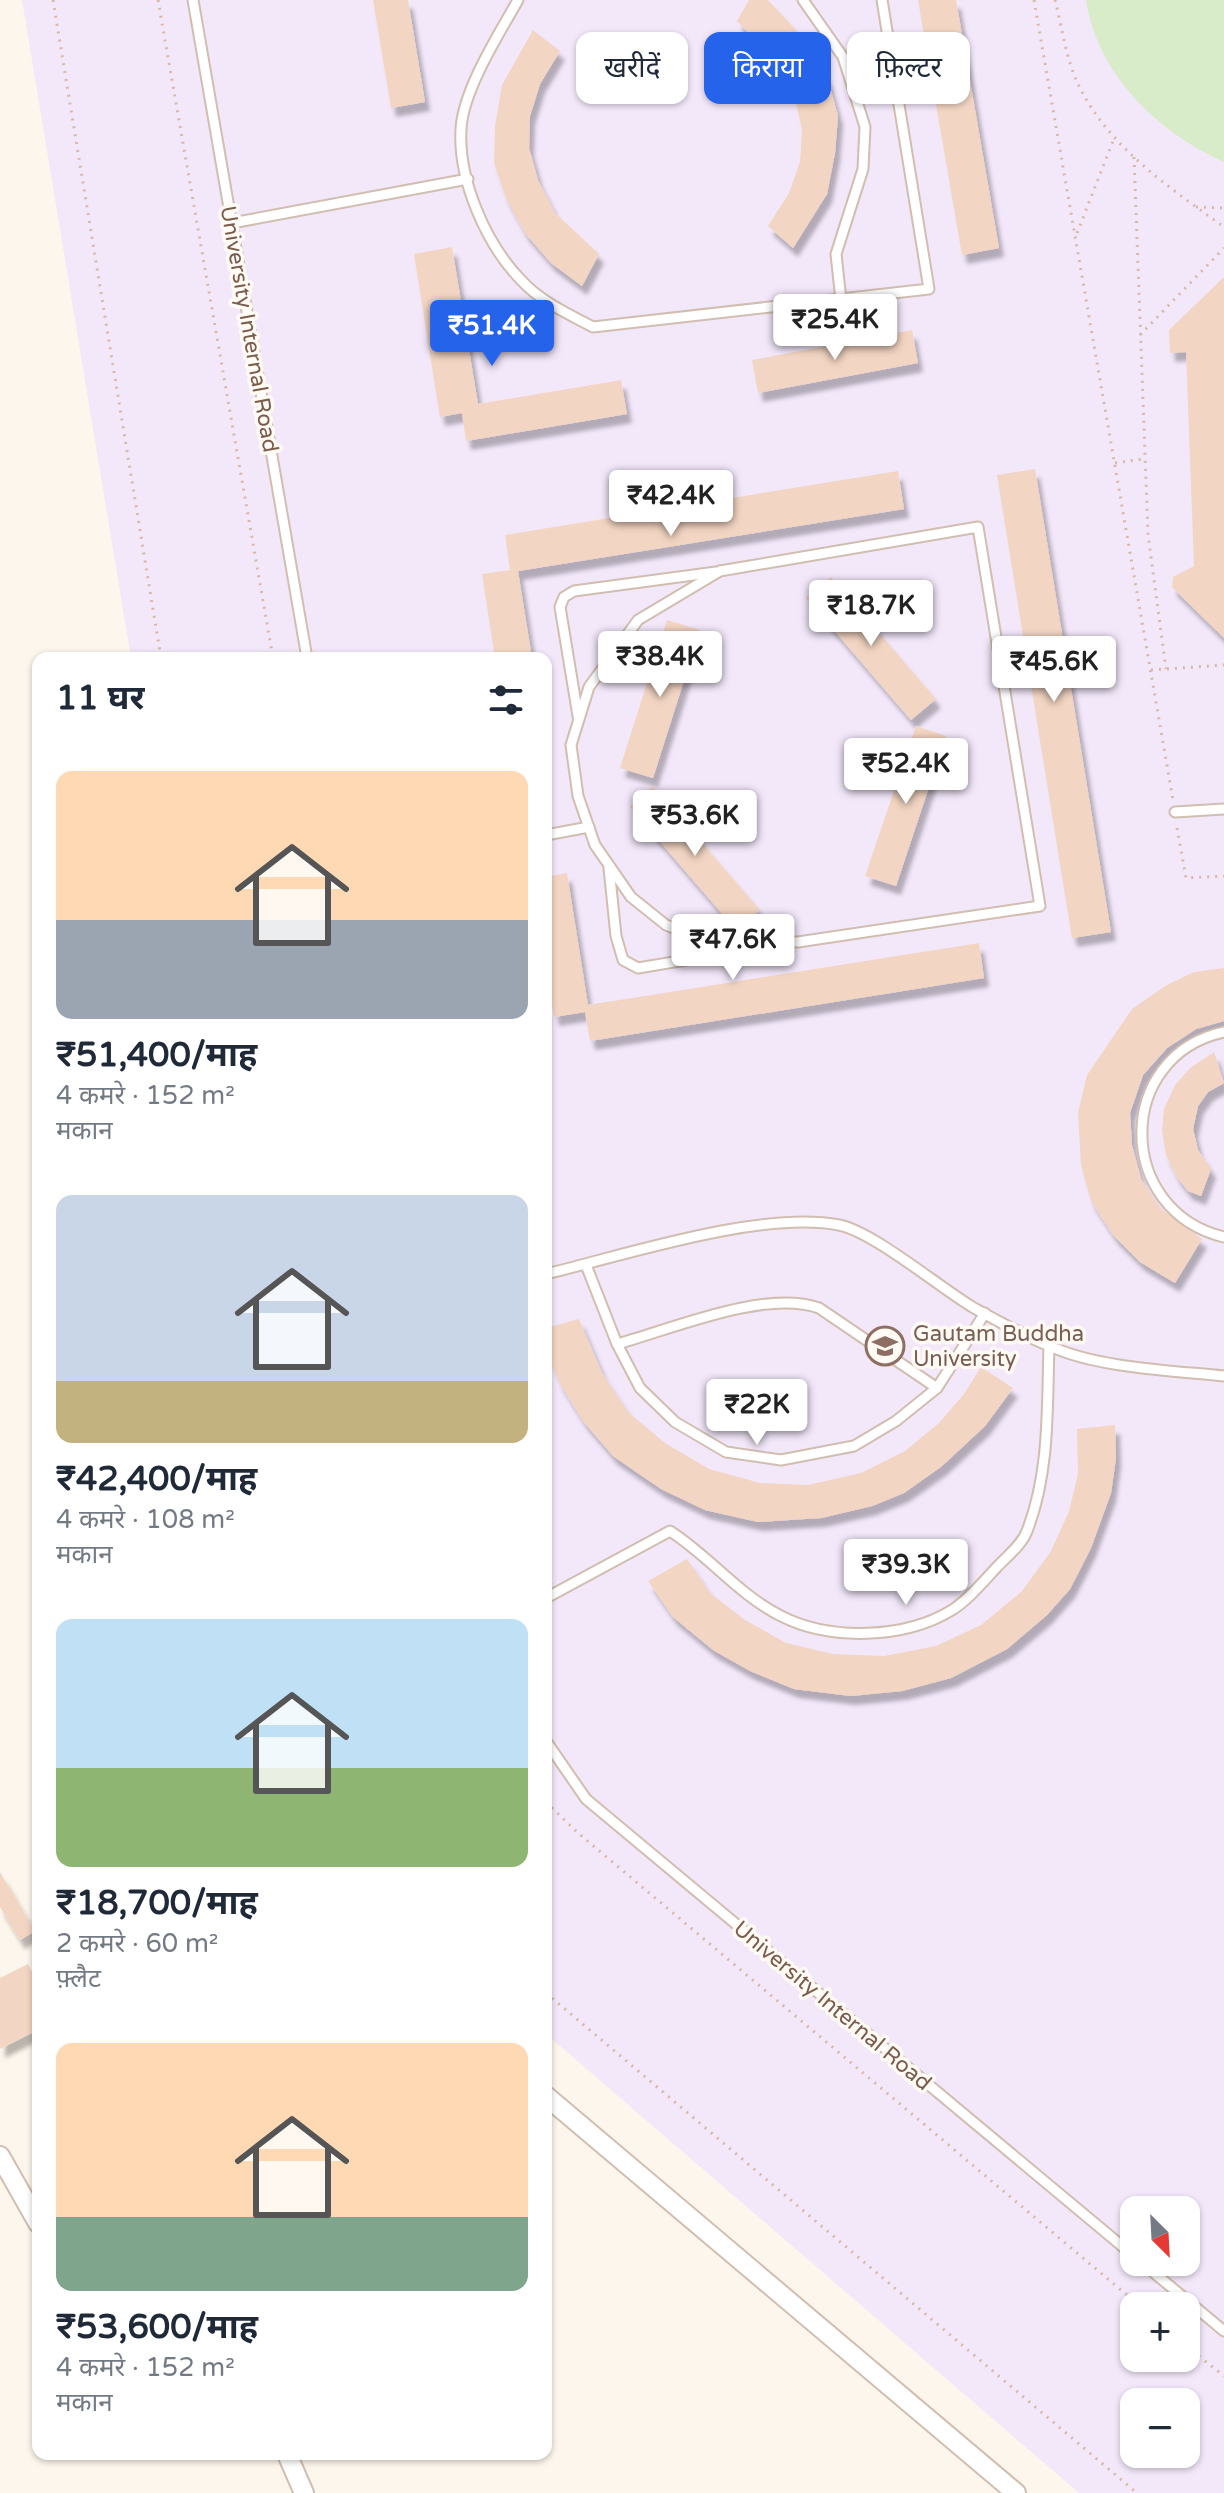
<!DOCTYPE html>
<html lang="hi">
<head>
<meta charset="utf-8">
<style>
	body { margin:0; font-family:"Varela Round","Noto Sans Devanagari",sans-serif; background:#f2f2f3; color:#1f2937; height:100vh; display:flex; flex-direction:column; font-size:30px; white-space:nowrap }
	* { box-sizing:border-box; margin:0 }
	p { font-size:26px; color:#747a83 }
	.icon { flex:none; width:44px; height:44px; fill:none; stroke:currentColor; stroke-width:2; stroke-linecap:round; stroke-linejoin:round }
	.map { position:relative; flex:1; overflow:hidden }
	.drawer { position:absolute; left:32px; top:652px; width:520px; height:1808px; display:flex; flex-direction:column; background:#fff; border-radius:16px; box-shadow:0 2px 6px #0004 }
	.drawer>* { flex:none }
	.guide { position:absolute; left:576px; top:32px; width:528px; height:72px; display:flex; gap:16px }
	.needle { width:52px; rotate:156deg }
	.buttons { position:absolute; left:1120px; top:2196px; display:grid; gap:16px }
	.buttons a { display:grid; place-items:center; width:80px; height:80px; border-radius:16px; background:#fff; box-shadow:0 2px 6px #0004; font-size:40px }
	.price { position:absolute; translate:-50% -68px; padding:0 18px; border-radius:8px; background:#fff; color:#222; font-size:26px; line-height:52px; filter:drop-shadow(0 2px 4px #0008) }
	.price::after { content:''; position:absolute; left:50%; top:48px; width:24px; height:18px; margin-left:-12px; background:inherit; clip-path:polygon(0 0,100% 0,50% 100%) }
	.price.current { background:#2563eb; color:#fff }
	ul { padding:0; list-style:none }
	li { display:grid; align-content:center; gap:16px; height:424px; padding:0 24px }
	li span { display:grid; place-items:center; height:248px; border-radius:16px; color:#555 }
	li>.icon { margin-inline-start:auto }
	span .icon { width:144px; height:144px; fill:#fffc; stroke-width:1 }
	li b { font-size:34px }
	h2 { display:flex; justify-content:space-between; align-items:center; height:96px; padding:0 24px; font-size:34px }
	.chip { padding:0 28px; border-radius:16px; background:#fff; box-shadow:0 2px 6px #0004; font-size:28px; line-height:72px }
	.chip.current { background:#2563eb; color:#fff }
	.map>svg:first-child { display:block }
	.education { fill:#f3e8fa; fill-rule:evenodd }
	.green { fill:#d8ecc9 }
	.building { fill:#f3d5c3; filter:url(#shadow) }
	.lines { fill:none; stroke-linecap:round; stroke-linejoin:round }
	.lane-casing { stroke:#d1beb0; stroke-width:13 }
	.street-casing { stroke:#d1beb0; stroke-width:22 }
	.path { stroke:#d9b8a5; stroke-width:3; stroke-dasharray:2 6; stroke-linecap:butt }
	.lane { stroke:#fff; stroke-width:9 }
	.street { stroke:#fff; stroke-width:18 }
	.labels { text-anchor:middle; stroke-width:7; stroke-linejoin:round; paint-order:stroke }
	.street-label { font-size:22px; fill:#7a5c4d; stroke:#fffaf3 }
	.education-label { font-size:22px; fill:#785e54; stroke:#fffaf3; text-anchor:start }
</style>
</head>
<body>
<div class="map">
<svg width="1224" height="2493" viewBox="0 0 1224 2493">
	<defs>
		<filter id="shadow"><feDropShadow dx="5" dy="9" stdDeviation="2" flood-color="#0004"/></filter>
	</defs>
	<rect width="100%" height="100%" fill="#fdf6ec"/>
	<path class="education" d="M 22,0 L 1224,0 L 1224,2493 L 1079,2493 L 546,2034 L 546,658 L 131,658 ZM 1134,2210 L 1186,2210 L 1186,2262 L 1134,2262 ZM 1134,2306 L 1186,2306 L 1186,2358 L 1134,2358 ZM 1134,2402 L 1186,2402 L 1186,2454 L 1134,2454 Z"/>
	<path class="green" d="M 1086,0 L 1224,0 L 1224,162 C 1158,133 1097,74 1086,0 Z"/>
	<g class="building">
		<polygon points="373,0 408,0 425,102 391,108"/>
		<polygon points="749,0 768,0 810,45 828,80 838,116 835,153 827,194 793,248 768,226 789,193 800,162 802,130 795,97 779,64 737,21"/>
		<polygon points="918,0 956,0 999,248 962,255"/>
		<polygon points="533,30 560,51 540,84 530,116 529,148 538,180 555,213 599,254 582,286 551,263 525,233 506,198 494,163 495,126 502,85"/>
		<polygon points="452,247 478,404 621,380 627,414 466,441 462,413 440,417 414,254"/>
		<polygon points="1224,277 1224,638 1172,587 1173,577 1194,566 1186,352 1170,353 1169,330"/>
		<polygon points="912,330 918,363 758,393 752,360"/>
		<polygon points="1035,469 1111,932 1072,938 997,475"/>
		<polygon points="898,471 904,509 518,571 532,658 495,658 482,574 510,570 505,535"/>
		<polygon points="831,577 936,699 911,720 806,598"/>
		<polygon points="667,620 700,630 653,778 620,768"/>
		<polygon points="916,726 946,736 896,886 865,876"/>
		<polygon points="653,786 760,910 736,930 630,807"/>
		<polygon points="567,873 588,1005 979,943 984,978 590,1041 585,1012 554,1017 546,966 546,877"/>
		<polygon points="1224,968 1224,1021 1196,1029 1167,1048 1143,1075 1130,1113 1132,1145 1141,1179 1159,1207 1202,1239 1175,1283 1140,1262 1113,1235 1091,1201 1081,1165 1078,1113 1087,1075 1132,1009 1165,986 1194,972"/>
		<polygon points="1214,1052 1224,1083 1208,1092 1198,1106 1193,1129 1198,1150 1211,1169 1201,1196 1188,1191 1176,1176 1166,1155 1162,1131 1164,1109 1175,1085 1190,1068"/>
		<polygon points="579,1319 602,1373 628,1412 665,1443 709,1469 760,1483 808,1485 861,1473 905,1451 939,1423 964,1394 981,1367 1013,1388 985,1426 942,1466 904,1493 872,1506 821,1518 758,1522 705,1510 661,1489 613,1456 583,1421 560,1384 546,1351 546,1328"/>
		<polygon points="1115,1425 1116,1458 1111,1493 1091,1548 1070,1589 1047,1615 1007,1649 951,1678 902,1691 851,1696 794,1689 750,1671 713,1650 673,1617 648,1581 687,1559 710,1593 745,1620 786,1643 833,1654 884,1656 936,1646 981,1625 1022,1591 1051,1551 1069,1511 1078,1474 1077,1429"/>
		<polygon points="0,1872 35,1931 20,1940 0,1907"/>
		<polygon points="28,1964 38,1984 38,2030 0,2049 0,1978"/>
	</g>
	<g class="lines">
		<g class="lane-casing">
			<g id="lane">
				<polyline points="193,0 307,658"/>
				<path d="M 518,0 C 499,34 463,90 461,129 C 458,180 486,244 521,280 C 540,301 568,314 593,327 L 929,289 L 882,0"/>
				<polyline points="803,0 843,57 865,127 863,169 836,254 841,300"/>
				<polyline points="232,223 468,179"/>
				<polygon points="978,527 1040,906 798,942 700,938 666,925 631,897 595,845 578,796 571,745 589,687 638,620 720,571"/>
				<polyline points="578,716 560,607 564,597 574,591 716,572"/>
				<polyline points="1175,812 1224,809"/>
				<polyline points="546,835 589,827"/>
				<polyline points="609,868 616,936 623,960 638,968 775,945"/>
				<path d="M 1224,1032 C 1114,1056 1115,1211 1224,1237"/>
				<polyline points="586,1265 617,1344 640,1388 675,1422 726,1452 781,1460 854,1446 896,1421 937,1388 985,1313"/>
				<path d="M 546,1274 C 625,1255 762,1210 839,1225 C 874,1232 940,1288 974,1308 C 1001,1323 1032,1340 1062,1351 C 1107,1368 1175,1371 1224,1376"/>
				<path d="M 617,1344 C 672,1329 765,1289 819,1308 L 937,1388"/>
				<path d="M 546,1598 L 670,1531 C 709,1556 739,1595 781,1616 C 830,1641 905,1639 952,1610 C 968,1600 983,1582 996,1568 C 1006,1557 1022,1545 1027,1531 C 1050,1472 1047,1407 1049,1345"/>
				<polyline points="546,1741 586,1799 1134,2256"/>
				<polyline points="1141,2262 1224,2331"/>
			</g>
		</g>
		<g class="street-casing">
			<g id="street">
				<polyline points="546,2096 1016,2493"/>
				<polyline points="0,2156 38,2223"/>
				<polyline points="287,2454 304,2493"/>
			</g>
		</g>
		<g class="path">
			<polyline points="53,0 161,658"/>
			<polyline points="158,0 273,658"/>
			<polyline points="1034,0 1173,800"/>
			<path d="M 1055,0 C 1062,27 1066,59 1078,84 C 1108,147 1170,188 1224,227"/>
			<polyline points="1134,157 1148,535 1166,669"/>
			<polyline points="1196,207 1224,208"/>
			<polyline points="1077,233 1115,136"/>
			<polyline points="1140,335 1224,248"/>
			<polyline points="1115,463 1143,459"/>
			<polyline points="1151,670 1224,665"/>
			<polyline points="1177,828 1186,878 1224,876"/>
			<polyline points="546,1802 578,1833 1140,2306"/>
			<polyline points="546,1993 1137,2493"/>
			<polyline points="1186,2346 1224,2376"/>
		</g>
		<use href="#lane" class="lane"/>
		<use href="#street" class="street"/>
	</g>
	<defs>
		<g id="university-ring" transform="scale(2)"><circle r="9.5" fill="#fffaf3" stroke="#8d6e63" stroke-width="1.5"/><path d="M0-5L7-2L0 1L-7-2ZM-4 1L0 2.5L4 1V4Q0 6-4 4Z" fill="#8d6e63"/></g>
	</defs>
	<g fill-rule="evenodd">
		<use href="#university-ring" x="885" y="1346"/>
	</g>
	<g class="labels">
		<g class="street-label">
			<text transform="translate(250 329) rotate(80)" y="8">University Internal Road</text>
			<text transform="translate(833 2005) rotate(40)" y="8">University Internal Road</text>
		</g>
		<g class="education-label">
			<text x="913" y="1341">Gautam Buddha<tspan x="913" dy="25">University</tspan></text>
		</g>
	</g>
</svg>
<div class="buttons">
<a><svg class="needle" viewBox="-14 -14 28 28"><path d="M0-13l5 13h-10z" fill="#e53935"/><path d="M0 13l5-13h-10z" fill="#747a83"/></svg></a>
<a>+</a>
<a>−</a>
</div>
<b class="price" style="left:835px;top:362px">₹25.4K</b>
<b class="price current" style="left:492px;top:368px">₹51.4K</b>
<b class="price" style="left:671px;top:538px">₹42.4K</b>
<b class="price" style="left:871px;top:648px">₹18.7K</b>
<b class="price" style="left:660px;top:699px">₹38.4K</b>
<b class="price" style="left:1054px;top:704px">₹45.6K</b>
<b class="price" style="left:906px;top:806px">₹52.4K</b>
<b class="price" style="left:695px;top:858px">₹53.6K</b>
<b class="price" style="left:733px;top:982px">₹47.6K</b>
<b class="price" style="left:757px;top:1447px">₹22K</b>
<b class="price" style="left:906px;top:1607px">₹39.3K</b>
<div class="guide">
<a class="chip">खरीदें</a>
<a class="chip current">किराया</a>
<a class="chip">फ़िल्टर</a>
</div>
<section class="drawer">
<h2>11 घर<svg class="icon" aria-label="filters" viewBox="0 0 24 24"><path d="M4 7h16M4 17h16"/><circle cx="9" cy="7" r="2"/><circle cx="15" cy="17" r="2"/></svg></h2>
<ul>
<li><span style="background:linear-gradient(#ffd9b3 60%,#9aa5b1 0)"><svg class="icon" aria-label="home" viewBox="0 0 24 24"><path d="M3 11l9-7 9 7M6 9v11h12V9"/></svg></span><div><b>₹51,400/माह</b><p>4 कमरे · 152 m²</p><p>मकान</p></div></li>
<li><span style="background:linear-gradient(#c9d6e8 75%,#c2b280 0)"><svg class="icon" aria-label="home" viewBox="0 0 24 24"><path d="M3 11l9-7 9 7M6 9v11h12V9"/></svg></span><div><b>₹42,400/माह</b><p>4 कमरे · 108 m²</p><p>मकान</p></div></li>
<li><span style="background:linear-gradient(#bfe0f5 60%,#8fb573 0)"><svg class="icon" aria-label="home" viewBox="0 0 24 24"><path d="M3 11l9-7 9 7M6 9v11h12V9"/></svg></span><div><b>₹18,700/माह</b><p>2 कमरे · 60 m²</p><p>फ़्लैट</p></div></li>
<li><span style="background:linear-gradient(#ffd9b3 70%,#7fa58c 0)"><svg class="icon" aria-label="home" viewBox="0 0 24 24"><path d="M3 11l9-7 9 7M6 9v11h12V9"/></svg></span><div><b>₹53,600/माह</b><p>4 कमरे · 152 m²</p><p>मकान</p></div></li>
</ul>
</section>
</div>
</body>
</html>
